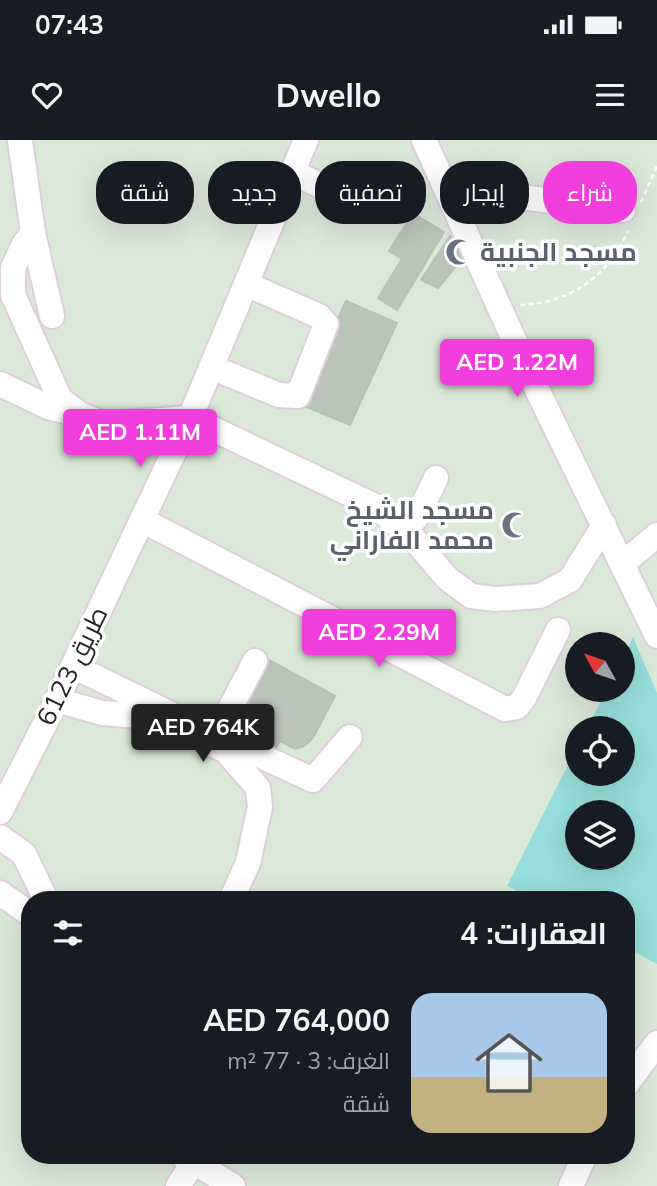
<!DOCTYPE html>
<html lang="ar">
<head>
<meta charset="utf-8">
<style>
	body { margin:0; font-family:Mulish,Cairo,sans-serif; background:#20242c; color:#f1f3f6; direction:rtl; height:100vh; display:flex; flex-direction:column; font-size:26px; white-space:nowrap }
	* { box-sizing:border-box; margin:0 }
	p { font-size:23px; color:#9ea1a6 }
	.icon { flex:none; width:38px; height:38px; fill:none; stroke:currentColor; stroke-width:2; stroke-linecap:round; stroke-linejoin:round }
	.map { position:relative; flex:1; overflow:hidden; direction:ltr }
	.drawer { position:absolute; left:21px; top:751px; width:614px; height:273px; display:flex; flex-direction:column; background:#171b24; border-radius:28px; box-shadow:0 7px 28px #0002; direction:rtl }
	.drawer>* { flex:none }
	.top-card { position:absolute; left:21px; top:21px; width:616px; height:63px; direction:rtl; display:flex; gap:14px }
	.needle { width:46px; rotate:310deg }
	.buttons { position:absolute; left:565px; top:492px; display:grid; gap:14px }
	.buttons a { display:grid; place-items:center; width:70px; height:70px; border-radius:50%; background:#171b24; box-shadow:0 7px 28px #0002; font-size:35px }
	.price { position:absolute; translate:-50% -60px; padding:0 16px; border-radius:7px; background:#f23edc; color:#fff; font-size:23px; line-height:46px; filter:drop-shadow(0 2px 4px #0008) }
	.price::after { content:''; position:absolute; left:50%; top:42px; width:21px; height:16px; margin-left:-10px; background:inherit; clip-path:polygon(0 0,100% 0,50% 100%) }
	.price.selected { background:#222; color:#fff }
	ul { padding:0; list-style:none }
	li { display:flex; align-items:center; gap:21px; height:175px; padding:0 28px }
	li span { display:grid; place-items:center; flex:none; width:196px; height:140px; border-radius:21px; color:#555 }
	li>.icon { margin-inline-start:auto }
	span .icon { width:84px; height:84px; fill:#fffc; stroke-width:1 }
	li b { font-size:30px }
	h2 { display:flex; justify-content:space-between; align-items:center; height:84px; padding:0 28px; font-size:30px }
	.pill { padding:0 24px; border-radius:28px; background:#171b24; box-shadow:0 7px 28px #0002; font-size:24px; line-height:63px }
	.pill.selected { background:#f23edc; color:#fff }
	.status { display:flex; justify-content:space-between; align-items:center; height:49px; padding:0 35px; background:#171b24; direction:ltr }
	.status svg { height:19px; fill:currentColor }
	header { display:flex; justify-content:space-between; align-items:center; height:91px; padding:0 28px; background:#171b24; font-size:32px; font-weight:700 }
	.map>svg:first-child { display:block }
	.grass { fill:#97dedc; fill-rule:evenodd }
	.building { fill:#bac4b9; stroke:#b4c4b3; stroke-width:2 }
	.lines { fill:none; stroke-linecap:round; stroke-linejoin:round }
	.minor-casing { stroke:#e0cede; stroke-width:28 }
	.path { stroke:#fff; stroke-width:2.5; stroke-dasharray:5 3.5; stroke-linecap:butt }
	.minor { stroke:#fff; stroke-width:24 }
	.labels { text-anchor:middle; stroke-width:7; stroke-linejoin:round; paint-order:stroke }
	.worship-label { font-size:26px; font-weight:bold; fill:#5b616d; stroke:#fff; text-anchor:start }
	.street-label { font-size:26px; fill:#272727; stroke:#fff }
</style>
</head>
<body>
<div class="status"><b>07:43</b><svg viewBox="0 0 49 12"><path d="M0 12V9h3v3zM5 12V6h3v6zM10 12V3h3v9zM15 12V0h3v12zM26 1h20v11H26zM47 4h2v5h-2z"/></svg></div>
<header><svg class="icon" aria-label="menu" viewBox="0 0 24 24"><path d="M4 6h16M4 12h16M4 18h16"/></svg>Dwello<svg class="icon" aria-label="heart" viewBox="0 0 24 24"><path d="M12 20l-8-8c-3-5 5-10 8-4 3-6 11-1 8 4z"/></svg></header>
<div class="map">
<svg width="657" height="1046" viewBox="0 0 657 1046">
	<rect width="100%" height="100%" fill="#dbe9d9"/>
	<path class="grass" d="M 633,497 L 657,553 L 657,824 L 627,808 L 626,760 L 533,759 L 507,746 L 577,607 L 578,634 L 623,634 L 623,588 L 587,588 L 607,550 L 623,550 L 623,518 ZM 578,672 L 623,672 L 623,718 L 578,718 Z"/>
	<g class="building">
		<polygon points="413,73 444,92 397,170 378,158 402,119 389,111"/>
		<polygon points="450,96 462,119 438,148 421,140"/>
		<polygon points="346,161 397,183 350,285 299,264"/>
		<polygon points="267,519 335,556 313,598 304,606 295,609 280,601 275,610 231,585"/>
	</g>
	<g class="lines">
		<g class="minor-casing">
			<g id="minor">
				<polyline points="20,0 33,93 52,176"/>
				<polyline points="424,0 528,231 657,496"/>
				<polyline points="293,32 358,65"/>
				<polyline points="451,59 489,53 623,70"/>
				<polyline points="33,93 24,104 13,128 13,155 60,259 81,275 105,284 190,278 375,366 413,398 447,438 471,456 495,459 540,456 570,440 604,385"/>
				<polyline points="211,227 279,255 298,256 326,184 319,176 246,144"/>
				<polyline points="0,244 48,267 74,273"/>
				<polyline points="142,380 505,569 517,567 524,558 558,490"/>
				<polyline points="405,391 418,375 436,338"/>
				<polyline points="622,424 657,395"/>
				<polyline points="73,526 171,574"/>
				<polyline points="57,560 102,573 156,577 226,611 258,648 260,667 248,723 231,760"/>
				<polyline points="216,595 255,521"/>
				<polyline points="220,597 313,640 350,597"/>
				<polyline points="0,672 57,560 190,278 306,0"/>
				<polyline points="0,697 24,714 46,760"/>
				<polyline points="0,753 30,774"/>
				<polyline points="626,945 657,903"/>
				<polyline points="182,1015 233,1046"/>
				<polyline points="178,1046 193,1023"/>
				<polyline points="571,1046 585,1015"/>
			</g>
		</g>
		<g class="path">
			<polyline points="641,62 657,26"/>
			<path d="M 520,165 C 571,163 607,137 628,91"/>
		</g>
		<use href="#minor" class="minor"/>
	</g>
	<defs>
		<g id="mosque-bare" transform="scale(2.1)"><path d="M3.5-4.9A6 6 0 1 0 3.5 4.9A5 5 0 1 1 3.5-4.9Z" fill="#6b7280" stroke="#fff" stroke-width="2.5" paint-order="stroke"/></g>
	</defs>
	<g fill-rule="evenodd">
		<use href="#mosque-bare" x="459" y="112"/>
		<use href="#mosque-bare" x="515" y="385"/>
	</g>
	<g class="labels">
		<g class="worship-label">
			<text x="480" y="121">مسجد الجنبية</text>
			<text x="494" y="379" text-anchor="end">مسجد الشيخ<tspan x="494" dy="30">محمد الفاراني</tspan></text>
		</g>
		<g class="street-label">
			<text transform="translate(72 526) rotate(-64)" y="9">طريق 6123</text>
		</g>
	</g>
</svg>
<div class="buttons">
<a><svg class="needle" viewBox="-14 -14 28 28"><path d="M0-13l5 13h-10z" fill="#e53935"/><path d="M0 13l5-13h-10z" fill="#9ea1a6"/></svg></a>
<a><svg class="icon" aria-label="locate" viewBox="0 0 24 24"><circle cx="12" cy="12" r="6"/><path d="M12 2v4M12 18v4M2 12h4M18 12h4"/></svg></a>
<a><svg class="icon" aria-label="layers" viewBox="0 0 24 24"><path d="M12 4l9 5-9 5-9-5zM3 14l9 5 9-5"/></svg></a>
</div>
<b class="price" style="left:517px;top:259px">AED 1.22M</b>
<b class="price" style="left:140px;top:329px">AED 1.11M</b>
<b class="price" style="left:379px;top:529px">AED 2.29M</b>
<b class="price selected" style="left:203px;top:624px">AED 764K</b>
<div class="top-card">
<a class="pill selected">شراء</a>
<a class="pill">إيجار</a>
<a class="pill">تصفية</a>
<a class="pill">جديد</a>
<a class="pill">شقة</a>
</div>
<section class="drawer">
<h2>العقارات: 4<svg class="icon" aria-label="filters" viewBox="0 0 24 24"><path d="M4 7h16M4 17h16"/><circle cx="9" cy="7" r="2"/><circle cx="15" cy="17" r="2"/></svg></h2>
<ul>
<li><span style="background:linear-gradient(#a9c7e8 60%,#c2b280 0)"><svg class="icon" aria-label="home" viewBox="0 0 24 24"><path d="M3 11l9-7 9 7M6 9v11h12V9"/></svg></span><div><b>AED 764,000</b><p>الغرف: 3 · 77 m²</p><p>شقة</p></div></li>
</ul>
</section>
</div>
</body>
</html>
